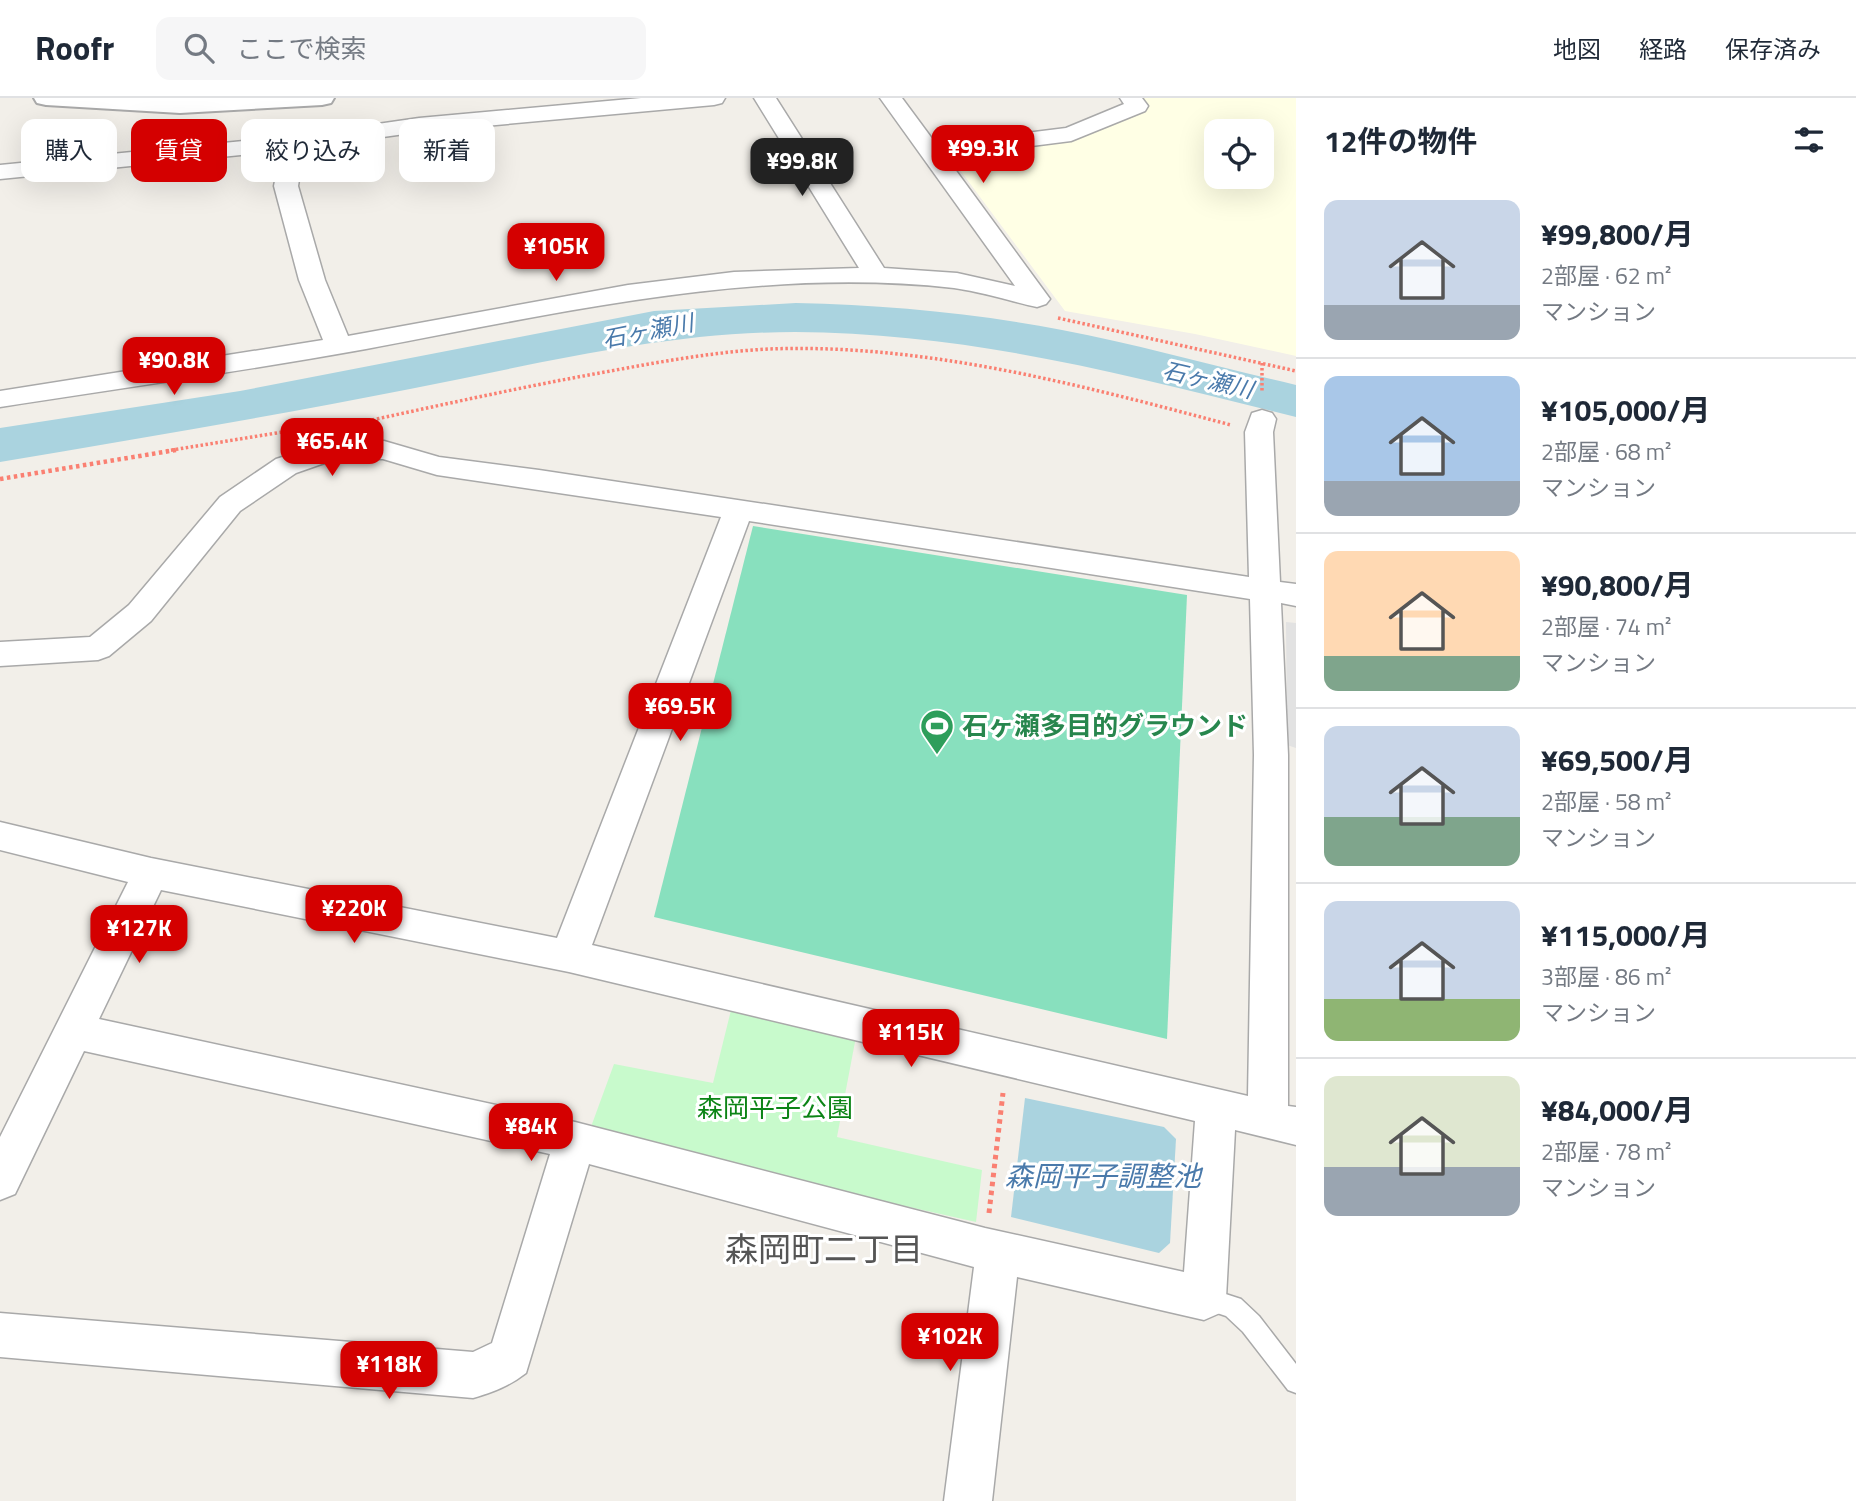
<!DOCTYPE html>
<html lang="ja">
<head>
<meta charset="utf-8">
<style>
	body { margin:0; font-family:"Titillium Web","Noto Sans JP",sans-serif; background:#f6f6f7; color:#1f2937; height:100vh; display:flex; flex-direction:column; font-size:26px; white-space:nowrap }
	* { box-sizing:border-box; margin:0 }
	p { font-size:23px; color:#747a83 }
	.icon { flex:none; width:38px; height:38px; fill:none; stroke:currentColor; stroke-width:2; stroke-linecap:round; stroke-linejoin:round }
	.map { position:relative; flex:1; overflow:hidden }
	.sheet { display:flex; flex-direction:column; background:#fff; width:560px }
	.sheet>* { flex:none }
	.hud { position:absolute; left:21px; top:21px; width:665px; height:63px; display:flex; gap:14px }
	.fabs { position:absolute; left:1204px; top:21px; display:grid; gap:14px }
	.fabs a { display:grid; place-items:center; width:70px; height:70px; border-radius:14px; background:#fff; box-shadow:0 7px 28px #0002; font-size:35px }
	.price { position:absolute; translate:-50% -60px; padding:0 16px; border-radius:14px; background:#d40000; color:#fff; font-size:23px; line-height:46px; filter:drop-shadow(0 2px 4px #0008) }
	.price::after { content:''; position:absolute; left:50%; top:42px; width:21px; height:16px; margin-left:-10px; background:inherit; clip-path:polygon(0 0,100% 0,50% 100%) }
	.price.selected { background:#222; color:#fff }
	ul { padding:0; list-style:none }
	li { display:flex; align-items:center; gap:21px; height:175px; padding:0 28px }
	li+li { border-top:2px solid #e0e1e3 }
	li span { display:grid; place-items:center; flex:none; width:196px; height:140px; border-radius:14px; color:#555 }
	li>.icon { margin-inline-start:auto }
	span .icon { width:84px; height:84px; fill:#fffc; stroke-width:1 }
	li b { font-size:30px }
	h2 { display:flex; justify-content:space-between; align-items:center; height:84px; padding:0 28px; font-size:30px }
	.pill { padding:0 24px; border-radius:14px; background:#fff; box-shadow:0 7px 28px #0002; font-size:24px; line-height:63px }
	.pill.selected { background:#d40000; color:#fff }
	header { display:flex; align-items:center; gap:42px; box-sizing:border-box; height:98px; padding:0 35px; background:#fff; border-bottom:2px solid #e0e1e3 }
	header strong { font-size:33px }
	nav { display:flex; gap:38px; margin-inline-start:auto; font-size:24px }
	.search { width:490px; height:63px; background:#f6f6f7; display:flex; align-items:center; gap:18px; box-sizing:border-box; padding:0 24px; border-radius:14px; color:#747a83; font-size:26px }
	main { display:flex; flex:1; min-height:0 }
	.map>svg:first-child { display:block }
	.education { fill:#ffffe5; fill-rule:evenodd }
	.park { fill:#c8facc }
	.pitch { fill:#88e0be }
	.parking { fill:#e2e2e2 }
	.water { fill:#aad3df }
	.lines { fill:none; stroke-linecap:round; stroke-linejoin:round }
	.river { fill:#aad3df; fill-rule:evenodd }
	.service-casing { stroke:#a9a9a9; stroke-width:3 }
	.minor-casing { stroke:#a9a9a9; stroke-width:3 }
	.tertiary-casing { stroke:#a9a9a9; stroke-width:4 }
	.path-far2 { stroke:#fa8072; stroke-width:3.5; stroke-dasharray:2.5 2.5; stroke-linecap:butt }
	.path-far1 { stroke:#fa8072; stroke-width:4.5; stroke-dasharray:3.5 3.5; stroke-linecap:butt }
	.path { stroke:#fa8072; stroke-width:5; stroke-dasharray:4.5 4.5; stroke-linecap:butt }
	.service { fill:#fff; fill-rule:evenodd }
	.minor { fill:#fff; fill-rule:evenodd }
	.tertiary { fill:#fff; fill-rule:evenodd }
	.labels { text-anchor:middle; stroke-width:6; stroke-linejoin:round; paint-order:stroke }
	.far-water-label { font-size:23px; font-style:italic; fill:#4a7aab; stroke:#fff }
	.leisure-label { font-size:26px; font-weight:bold; fill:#27864d; stroke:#fff; text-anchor:start }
	.park-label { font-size:26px; fill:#0c8416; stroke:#fff }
	.water-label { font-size:28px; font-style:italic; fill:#4a7aab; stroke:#fff }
	.near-neighbourhood-label { font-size:33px; fill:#555; stroke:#fff }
</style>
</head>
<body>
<header>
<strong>Roofr</strong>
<div class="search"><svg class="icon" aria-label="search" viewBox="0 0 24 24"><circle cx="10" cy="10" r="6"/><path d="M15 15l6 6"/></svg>ここで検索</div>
<nav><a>地図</a><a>経路</a><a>保存済み</a></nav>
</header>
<main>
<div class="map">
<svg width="1296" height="1403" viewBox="0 0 1296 1403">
	<rect width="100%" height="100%" fill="#f2efe9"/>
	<path class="education" d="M 1144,0 L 1296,0 L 1296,258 L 1195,236 L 1065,213 L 951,60 L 1067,43 L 1148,7 ZM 1216,33 L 1262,33 L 1262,79 L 1216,79 Z"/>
	<polygon class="park" points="733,904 858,928 837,1039 982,1072 976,1124 588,1037 614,966 713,985"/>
	<polygon class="pitch" points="753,428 1187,497 1167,941 654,819"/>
	<polygon class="parking" points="1286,524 1296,525 1296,650 1287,647"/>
	<polygon class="water" points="1025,1000 1164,1029 1176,1041 1170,1145 1159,1155 1011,1119"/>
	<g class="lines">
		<path class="river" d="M 796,205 C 885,207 974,215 1062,232 C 1140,247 1218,269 1296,287 L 1296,319 C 1128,277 971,235 795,234 C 664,234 538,266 410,291 C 274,318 137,341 0,364 L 0,330 L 240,293 L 654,213 Z"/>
		<g class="service-casing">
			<polygon id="service" points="1204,1189 1241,1201 1259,1218 1296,1266 1296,1295 1288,1292 1243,1234 1226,1218 1196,1208 1193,1200 1196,1192"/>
		</g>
		<g class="minor-casing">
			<g id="minor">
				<path d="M 641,0 L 725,0 L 722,5 L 714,7 L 419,34 L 304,50 L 298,88 L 325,182 L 348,238 L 628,187 L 734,174 L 859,170 L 754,0 L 776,0 L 884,170 L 957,175 L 1015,188 L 880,0 L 902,0 L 936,46 L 1066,30 L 1124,6 L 1120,0 L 1142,0 L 1148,8 L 1145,13 L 1071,43 L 946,59 L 1050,201 L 1046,206 L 1037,209 C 1010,203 982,194 954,190 C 757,168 559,215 366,251 C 245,273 122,290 0,309 L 0,293 L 323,242 L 299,182 L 274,88 L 281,53 L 0,81 L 0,67 L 294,38 L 419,20 Z"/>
				<path d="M 1262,312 L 1272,315 L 1276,321 L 1273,334 L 1280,484 L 1296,486 L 1296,508 L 1281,505 L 1288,657 L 1288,1008 L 1296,1009 L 1296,1047 L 1235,1032 L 1226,1200 L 1220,1215 L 1204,1222 L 1017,1179 L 992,1403 L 944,1403 L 974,1169 L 589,1066 L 526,1275 C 509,1288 494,1294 473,1300 L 0,1259 L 0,1215 L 473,1254 L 492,1245 L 550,1056 L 84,953 L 15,1096 L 0,1102 L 0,1039 L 128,784 L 0,752 L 0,724 L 151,760 L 557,840 L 721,419 L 437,377 L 383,361 L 336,361 L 296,375 L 240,413 L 151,523 L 109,558 L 98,562 L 0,568 L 0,544 L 90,539 L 129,507 L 220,399 L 276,361 L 324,346 L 334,343 L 384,343 L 439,359 L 539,372 L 1249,479 L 1245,334 L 1252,315 ZM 749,423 L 1250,501 L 1254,657 L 1248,998 L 592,847 ZM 161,792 L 569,874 L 1195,1023 L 1184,1174 L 985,1130 L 575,1024 L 99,921 Z"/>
			</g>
		</g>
		<g class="tertiary-casing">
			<polygon id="tertiary" points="34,0 334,0 331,5 322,7 180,15 46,7 37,5"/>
		</g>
		<g class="path-far2">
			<polyline points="1058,220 1296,273"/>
			<polyline points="1262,265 1262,295"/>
			<path d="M 372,322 C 450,305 527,288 605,274 C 659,264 713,254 768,251 C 925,245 1080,287 1231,327"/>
			<polyline points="166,353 301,331"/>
		</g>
		<polyline class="path-far1" points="0,381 176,352"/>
		<polyline class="path" points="989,1115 1003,995"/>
		<use href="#service" class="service"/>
		<use href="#minor" class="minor"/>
		<use href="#tertiary" class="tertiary"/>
	</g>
	<defs>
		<g id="stadium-pin" transform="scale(1.75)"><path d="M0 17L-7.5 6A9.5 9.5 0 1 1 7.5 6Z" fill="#2e9e5b" stroke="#fff"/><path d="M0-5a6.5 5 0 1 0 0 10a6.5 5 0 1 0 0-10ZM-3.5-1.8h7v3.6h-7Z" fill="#fff"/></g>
	</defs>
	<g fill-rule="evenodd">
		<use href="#stadium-pin" x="937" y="628"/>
	</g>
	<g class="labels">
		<g class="far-water-label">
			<text transform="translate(648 233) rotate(-11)" y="8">石ヶ瀬川</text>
			<text transform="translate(1208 282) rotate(13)" y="8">石ヶ瀬川</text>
		</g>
		<g class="leisure-label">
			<text x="962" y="637">石ヶ瀬多目的グラウンド</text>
		</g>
		<g class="park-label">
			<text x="775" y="1019">森岡平子公園</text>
		</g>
		<g class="water-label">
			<text x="1103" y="1088">森岡平子調整池</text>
		</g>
		<g class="near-neighbourhood-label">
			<text x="824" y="1163">森岡町二丁目</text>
		</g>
	</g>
</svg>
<div class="fabs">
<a><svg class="icon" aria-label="locate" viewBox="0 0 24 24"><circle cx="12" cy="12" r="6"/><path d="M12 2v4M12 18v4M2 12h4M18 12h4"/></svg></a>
</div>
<b class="price" style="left:983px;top:87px">¥99.3K</b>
<b class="price selected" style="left:802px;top:100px">¥99.8K</b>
<b class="price" style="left:556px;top:185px">¥105K</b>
<b class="price" style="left:174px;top:299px">¥90.8K</b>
<b class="price" style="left:332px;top:380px">¥65.4K</b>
<b class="price" style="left:680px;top:645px">¥69.5K</b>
<b class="price" style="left:354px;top:847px">¥220K</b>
<b class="price" style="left:139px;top:867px">¥127K</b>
<b class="price" style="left:911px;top:971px">¥115K</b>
<b class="price" style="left:531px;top:1065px">¥84K</b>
<b class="price" style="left:950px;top:1275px">¥102K</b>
<b class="price" style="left:389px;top:1303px">¥118K</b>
<div class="hud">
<a class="pill">購入</a>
<a class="pill selected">賃貸</a>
<a class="pill">絞り込み</a>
<a class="pill">新着</a>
</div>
</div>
<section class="sheet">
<h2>12件の物件<svg class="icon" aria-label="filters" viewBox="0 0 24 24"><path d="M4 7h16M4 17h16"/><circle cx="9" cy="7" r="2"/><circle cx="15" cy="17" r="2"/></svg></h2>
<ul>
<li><span style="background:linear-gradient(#c9d6e8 75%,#9aa5b1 0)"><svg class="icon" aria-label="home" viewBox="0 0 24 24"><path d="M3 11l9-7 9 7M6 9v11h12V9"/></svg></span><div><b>¥99,800/月</b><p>2部屋 · 62 m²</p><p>マンション</p></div></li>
<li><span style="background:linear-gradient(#a9c7e8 75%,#9aa5b1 0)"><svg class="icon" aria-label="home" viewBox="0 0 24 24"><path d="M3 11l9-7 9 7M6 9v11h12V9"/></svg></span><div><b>¥105,000/月</b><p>2部屋 · 68 m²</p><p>マンション</p></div></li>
<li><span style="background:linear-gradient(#ffd9b3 75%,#7fa58c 0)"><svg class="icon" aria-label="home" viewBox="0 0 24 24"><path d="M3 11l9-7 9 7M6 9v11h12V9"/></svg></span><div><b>¥90,800/月</b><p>2部屋 · 74 m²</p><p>マンション</p></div></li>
<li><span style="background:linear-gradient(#c9d6e8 65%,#7fa58c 0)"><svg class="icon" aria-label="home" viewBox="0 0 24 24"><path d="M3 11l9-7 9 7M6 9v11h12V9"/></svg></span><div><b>¥69,500/月</b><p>2部屋 · 58 m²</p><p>マンション</p></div></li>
<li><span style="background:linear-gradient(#c9d6e8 70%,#8fb573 0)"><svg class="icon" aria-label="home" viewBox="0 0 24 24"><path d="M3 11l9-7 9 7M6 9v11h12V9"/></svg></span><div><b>¥115,000/月</b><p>3部屋 · 86 m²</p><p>マンション</p></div></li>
<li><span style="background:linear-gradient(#dfe7d0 65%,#9aa5b1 0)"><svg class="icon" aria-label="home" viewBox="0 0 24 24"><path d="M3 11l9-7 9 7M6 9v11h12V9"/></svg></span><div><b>¥84,000/月</b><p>2部屋 · 78 m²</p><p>マンション</p></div></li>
</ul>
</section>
</main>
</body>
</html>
